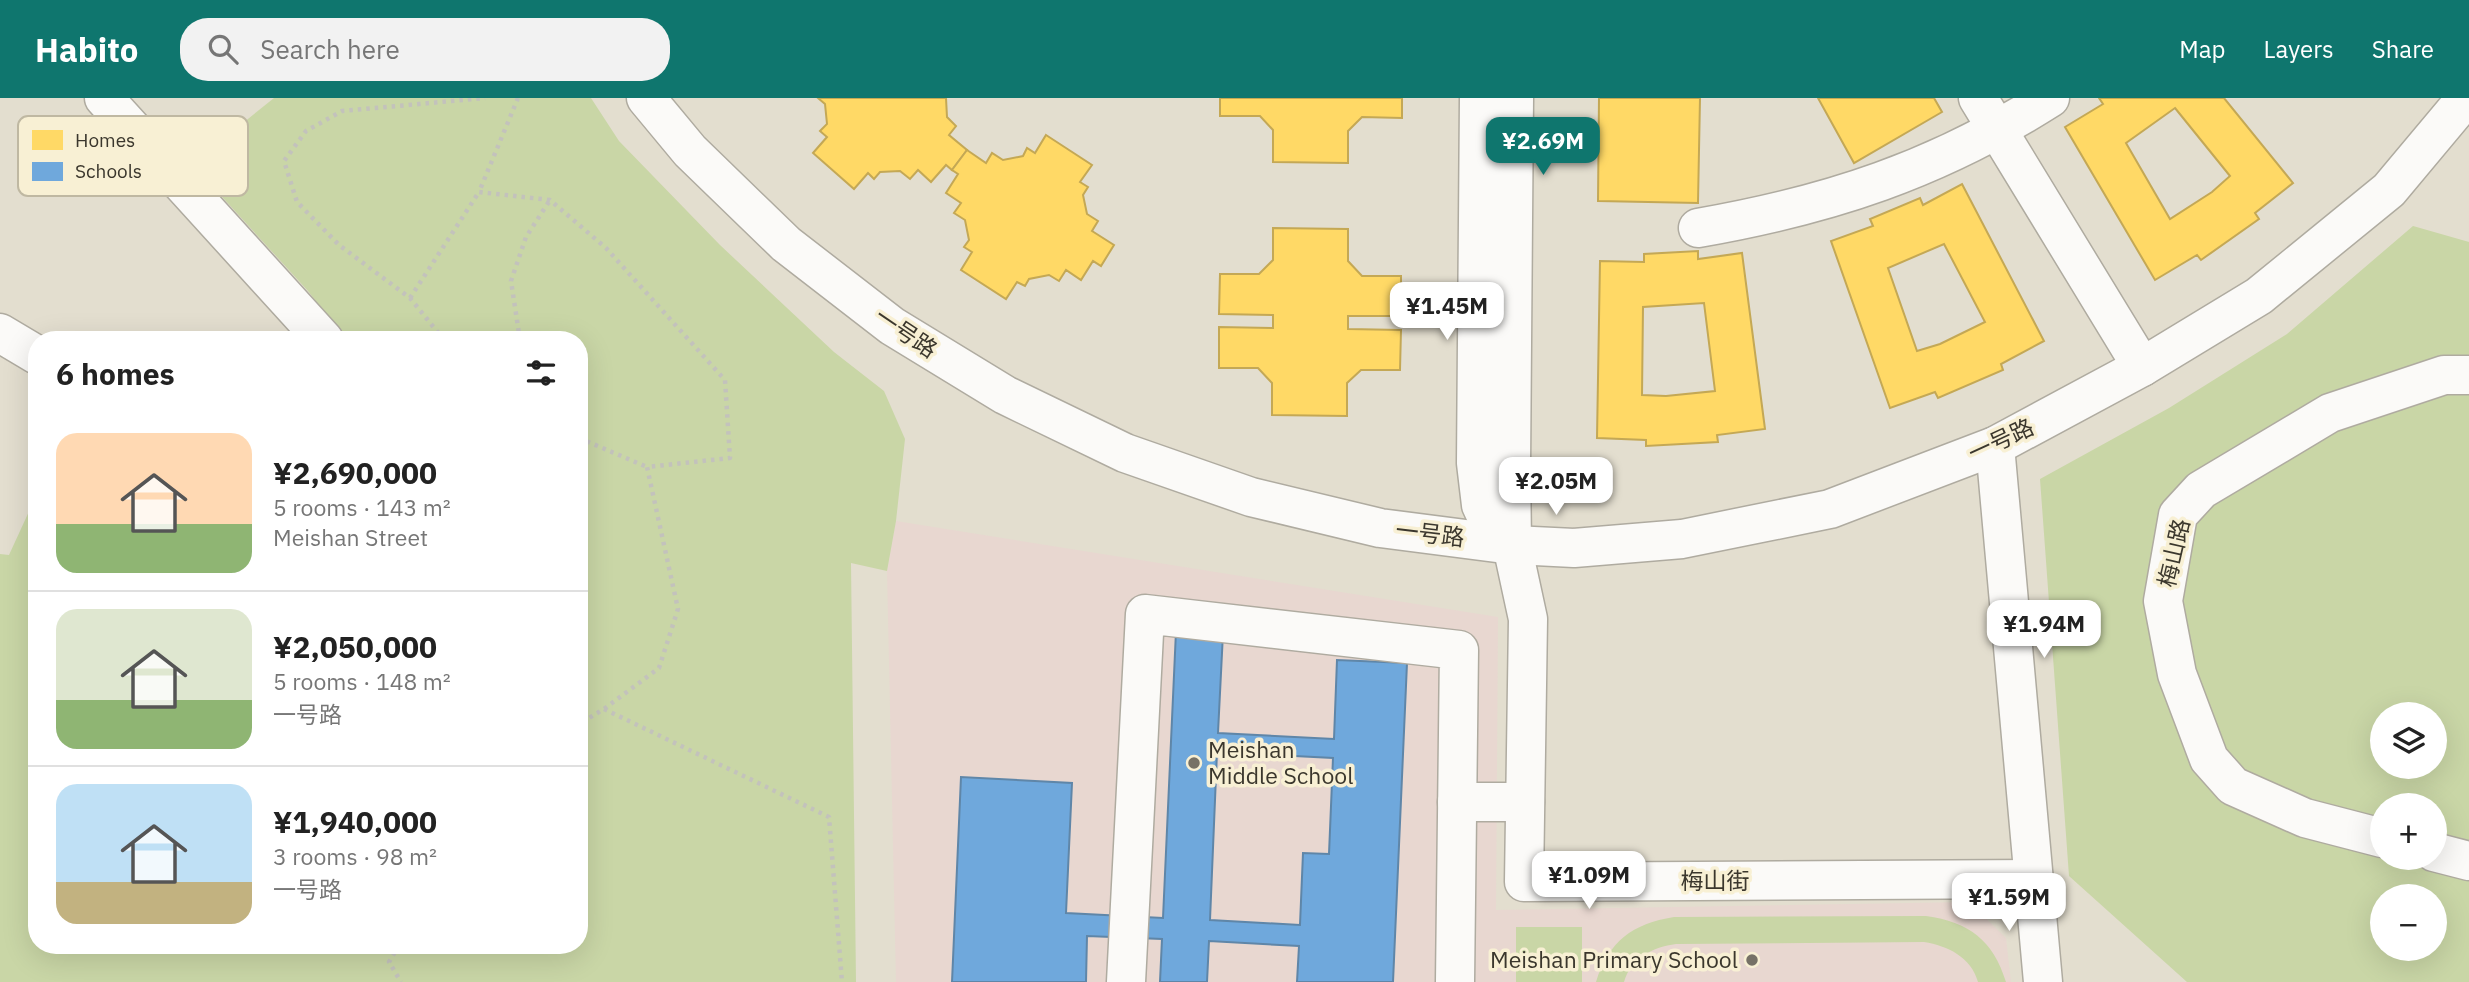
<!DOCTYPE html>
<html lang="en">
<head>
<meta charset="utf-8">
<style>
	body { margin:0; font-family:"IBM Plex Sans","Noto Sans SC",sans-serif; background:#f2f2f2; color:#222; height:100vh; display:flex; flex-direction:column; font-size:26px; white-space:nowrap }
	* { box-sizing:border-box; margin:0 }
	p { font-size:23px; color:#767676 }
	.icon { flex:none; width:38px; height:38px; fill:none; stroke:currentColor; stroke-width:2; stroke-linecap:round; stroke-linejoin:round }
	.map { position:relative; flex:1; overflow:hidden }
	.drawer { position:absolute; left:28px; top:233px; width:560px; height:623px; display:flex; flex-direction:column; background:#fff; border-radius:28px; box-shadow:0 7px 28px #0002 }
	.drawer>* { flex:none }
	.controls { position:absolute; left:2370px; top:604px; display:grid; gap:14px }
	.controls a { display:grid; place-items:center; width:77px; height:77px; border-radius:50%; background:#fff; box-shadow:0 7px 28px #0002; font-size:35px }
	.price { position:absolute; translate:-50% -60px; padding:0 16px; border-radius:14px; background:#fff; color:#222; font-size:23px; line-height:46px; filter:drop-shadow(0 2px 4px #0008) }
	.price::after { content:''; position:absolute; left:50%; top:42px; width:21px; height:16px; margin-left:-10px; background:inherit; clip-path:polygon(0 0,100% 0,50% 100%) }
	.price.selected { background:#0f766e; color:#fff }
	ul { padding:0; list-style:none }
	li { display:flex; align-items:center; gap:21px; height:175px; padding:0 28px }
	li+li { border-top:2px solid #e0e0e0 }
	li span { display:grid; place-items:center; flex:none; width:196px; height:140px; border-radius:21px; color:#555 }
	li>.icon { margin-inline-start:auto }
	span .icon { width:84px; height:84px; fill:#fffc; stroke-width:1 }
	li b { font-size:30px }
	h2 { display:flex; justify-content:space-between; align-items:center; height:84px; padding:0 28px; font-size:30px }
	header { display:flex; align-items:center; gap:42px; box-sizing:border-box; height:98px; padding:0 35px; background:#0f766e; color:#fff }
	header strong { font-size:33px }
	nav { display:flex; gap:38px; margin-inline-start:auto; font-size:24px }
	.search { width:490px; height:63px; background:#f2f2f2; display:flex; align-items:center; gap:18px; box-sizing:border-box; padding:0 24px; border-radius:28px; color:#767676; font-size:26px }
	.map>svg:first-child { display:block }
	.education { fill:#e8d7d0 }
	.green { fill:#c9d6a6; fill-rule:evenodd }
	.homes { fill:#ffd966; stroke:#c4a855; stroke-width:2; fill-rule:evenodd }
	.schools { fill:#6fa8dc; stroke:#5f86a8; stroke-width:2; fill-rule:evenodd }
	.lines { fill:none; stroke-linecap:round; stroke-linejoin:round }
	.minor-casing { stroke:#afaba0; stroke-width:41 }
	.path { stroke:#c3c2bc; stroke-width:4.5; stroke-dasharray:3.5 5; stroke-linecap:butt }
	.minor { stroke:#fbfaf8; stroke-width:38 }
	.poi-dot { fill:#767166; stroke:#f8f0d4; stroke-width:2.5 }
	.labels { text-anchor:middle; stroke-width:7; stroke-linejoin:round; paint-order:stroke }
	.street-label { font-size:23px; fill:#3b372d; stroke:#f8f0d4 }
	.poi-label { font-size:23px; fill:#3b372d; stroke:#f8f0d4; text-anchor:start }
	.key { fill:#f8f0d4; stroke:#bfb8a2; stroke-width:2 }
	.key-label { font-size:19px; fill:#3b372d }
</style>
</head>
<body>
<header>
<strong>Habito</strong>
<div class="search"><svg class="icon" aria-label="search" viewBox="0 0 24 24"><circle cx="10" cy="10" r="6"/><path d="M15 15l6 6"/></svg>Search here</div>
<nav><a>Map</a><a>Layers</a><a>Share</a></nav>
</header>
<div class="map">
<svg width="2469" height="884" viewBox="0 0 2469 884">
	<rect width="100%" height="100%" fill="#e3decf"/>
	<polygon class="education" points="896,423 1498,519 1496,812 1969,804 2006,840 2011,884 896,884 887,473"/>
	<g class="green">
		<polygon points="274,0 591,0 619,43 720,147 834,254 884,293 905,341 896,423 887,473 851,465 856,884 0,884 0,456 9,457 37,396 37,847 579,847 579,242 344,241 308,193 192,66"/>
		<path d="M 2413,128 L 2469,144 L 2469,884 L 2187,884 L 2069,778 L 2040,381 L 2169,310 L 2287,236 ZM 2382,616 L 2434,616 L 2434,668 L 2382,668 ZM 2382,707 L 2434,707 L 2434,760 L 2382,760 ZM 2382,798 L 2434,798 L 2434,850 L 2382,850 Z"/>
		<path d="M 1926,818 C 1969,824 1993,842 2006,884 L 1978,884 C 1971,859 1948,848 1924,844 L 1676,846 C 1653,849 1631,860 1624,884 L 1596,884 C 1609,843 1632,826 1674,819 Z"/>
		<rect x="1516" y="829" width="66" height="55"/>
	</g>
	<g class="homes">
		<polygon points="818,0 946,0 947,19 956,28 949,37 967,52 952,72 946,67 931,84 918,72 910,81 900,73 880,74 874,81 868,75 854,91 813,55 827,39 820,33 827,26 825,6"/>
		<polygon points="1220,0 1402,0 1402,20 1362,19 1348,33 1348,65 1273,64 1273,32 1260,18 1220,18"/>
		<polygon points="1599,0 1700,0 1698,105 1598,103"/>
		<polygon points="1818,0 1934,0 1942,14 1854,65"/>
		<path d="M 2099,0 L 2224,0 L 2293,85 L 2255,115 L 2259,121 L 2201,162 L 2197,157 L 2155,182 L 2065,29 L 2103,6 ZM 2175,10 L 2230,78 L 2212,94 L 2170,121 L 2126,45 Z"/>
		<polygon points="1046,37 1092,67 1080,84 1088,89 1083,97 1087,116 1098,123 1092,133 1114,147 1101,168 1093,163 1081,182 1066,172 1059,183 1049,177 1029,181 1025,188 1017,184 1006,201 961,172 972,154 964,149 969,142 965,122 954,115 961,105 946,95 958,76 952,72 967,52 986,65 992,55 1003,62 1023,58 1027,50 1035,55"/>
		<path d="M 1962,86 L 2044,243 L 2001,266 L 2003,272 L 1938,300 L 1935,294 L 1890,310 L 1831,143 L 1873,128 L 1870,121 L 1920,100 L 1923,107 ZM 1944,146 L 1985,224 L 1940,246 L 1917,253 L 1888,170 Z"/>
		<polygon points="1273,130 1348,131 1348,163 1362,178 1401,178 1401,218 1348,218 1348,231 1401,232 1400,272 1361,272 1347,285 1347,318 1272,317 1272,285 1258,270 1219,270 1219,229 1273,230 1273,217 1219,216 1220,176 1259,176 1273,162"/>
		<path d="M 1698,153 L 1698,161 L 1742,155 L 1765,331 L 1717,337 L 1718,344 L 1646,348 L 1646,342 L 1597,340 L 1600,163 L 1644,164 L 1644,156 ZM 1704,205 L 1715,293 L 1666,298 L 1642,297 L 1643,209 Z"/>
	</g>
	<path class="schools" d="M 1176,533 L 1223,535 L 1218,635 L 1334,641 L 1337,562 L 1407,565 L 1393,884 L 1297,884 L 1299,848 L 1209,843 L 1207,884 L 1160,884 L 1162,841 L 1087,838 L 1086,884 L 952,884 L 961,679 L 1072,685 L 1066,815 L 1163,820 ZM 1217,654 L 1333,660 L 1329,756 L 1303,755 L 1300,827 L 1210,822 Z"/>
	<g class="lines">
		<g class="minor-casing">
			<g id="minor">
				<polyline points="104,0 324,242"/>
				<polyline points="646,0 690,53 786,146 892,228 1005,297 1125,355 1251,399 1380,430 1512,447 1574,450 1682,441 1830,411 1995,348 2142,269 2259,198 2389,92 2466,0"/>
				<polyline points="1479,0 1476,365 1481,407 1493,433 1512,447"/>
				<polyline points="1514,0 1511,368 1512,447 1528,521 1524,784 2034,781"/>
				<polyline points="1978,0 2142,269"/>
				<path d="M 1698,130 C 1830,107 1936,72 2050,0"/>
				<polyline points="0,235 37,257"/>
				<polyline points="1995,348 2043,884"/>
				<polyline points="1457,704 1525,704"/>
				<polyline points="2382,740 2305,720 2233,688 2209,661 2177,576 2163,503 2178,417 2201,392 2330,315 2444,277 2469,277"/>
				<polyline points="2434,754 2469,763"/>
				<polyline points="1126,884 1145,516 1459,552 1455,884"/>
			</g>
		</g>
		<g class="path">
			<polyline points="518,0 479,94 550,102 606,150 725,282 730,360 647,369 678,511 659,570 604,611 579,626"/>
			<polyline points="410,200 479,94"/>
			<polyline points="444,242 410,200 339,147 297,104 284,63 306,33 342,13 485,0"/>
			<polyline points="520,242 511,183 526,139 550,102"/>
			<polyline points="579,340 647,369"/>
			<polyline points="604,611 829,719 842,884"/>
			<polyline points="399,847 389,864 401,884"/>
		</g>
		<use href="#minor" class="minor"/>
	</g>
	<g class="poi-dot">
		<circle cx="1194" cy="665" r="7"/>
		<circle cx="1752" cy="862" r="7"/>
	</g>
	<g class="labels">
		<g class="street-label">
			<text transform="translate(906 235) rotate(34)" y="8">一号路</text>
			<text transform="translate(2001 342) rotate(-25)" y="8">一号路</text>
			<text transform="translate(1430 436) rotate(7)" y="8">一号路</text>
			<text transform="translate(2174 455) rotate(-77)" y="8">梅山路</text>
			<text x="1715" y="791">梅山街</text>
		</g>
		<g class="poi-label">
			<text x="1208" y="660">Meishan<tspan x="1208" dy="26">Middle School</tspan></text>
			<text x="1738" y="870" text-anchor="end">Meishan Primary School</text>
		</g>
	</g>
	<rect x="18" y="18" width="230" height="80" rx="10" class="key"/>
	<rect x="32" y="32" width="31" height="20" fill="#ffd966"/>
	<rect x="32" y="64" width="31" height="19" fill="#6fa8dc"/>
	<g class="key-label">
		<text x="75" y="49">Homes</text>
		<text x="75" y="80">Schools</text>
	</g>
</svg>
<div class="controls">
<a><svg class="icon" aria-label="layers" viewBox="0 0 24 24"><path d="M12 4l9 5-9 5-9-5zM3 14l9 5 9-5"/></svg></a>
<a>+</a>
<a>−</a>
</div>
<b class="price selected" style="left:1543px;top:79px">¥2.69M</b>
<b class="price" style="left:1447px;top:244px">¥1.45M</b>
<b class="price" style="left:1556px;top:419px">¥2.05M</b>
<b class="price" style="left:2044px;top:562px">¥1.94M</b>
<b class="price" style="left:1589px;top:813px">¥1.09M</b>
<b class="price" style="left:2009px;top:835px">¥1.59M</b>
<section class="drawer">
<h2>6 homes<svg class="icon" aria-label="filters" viewBox="0 0 24 24"><path d="M4 7h16M4 17h16"/><circle cx="9" cy="7" r="2"/><circle cx="15" cy="17" r="2"/></svg></h2>
<ul>
<li><span style="background:linear-gradient(#ffd9b3 65%,#8fb573 0)"><svg class="icon" aria-label="home" viewBox="0 0 24 24"><path d="M3 11l9-7 9 7M6 9v11h12V9"/></svg></span><div><b>¥2,690,000</b><p>5 rooms · 143 m²</p><p>Meishan Street</p></div></li>
<li><span style="background:linear-gradient(#dfe7d0 65%,#8fb573 0)"><svg class="icon" aria-label="home" viewBox="0 0 24 24"><path d="M3 11l9-7 9 7M6 9v11h12V9"/></svg></span><div><b>¥2,050,000</b><p>5 rooms · 148 m²</p><p>一号路</p></div></li>
<li><span style="background:linear-gradient(#bfe0f5 70%,#c2b280 0)"><svg class="icon" aria-label="home" viewBox="0 0 24 24"><path d="M3 11l9-7 9 7M6 9v11h12V9"/></svg></span><div><b>¥1,940,000</b><p>3 rooms · 98 m²</p><p>一号路</p></div></li>
</ul>
</section>
</div>
</body>
</html>
